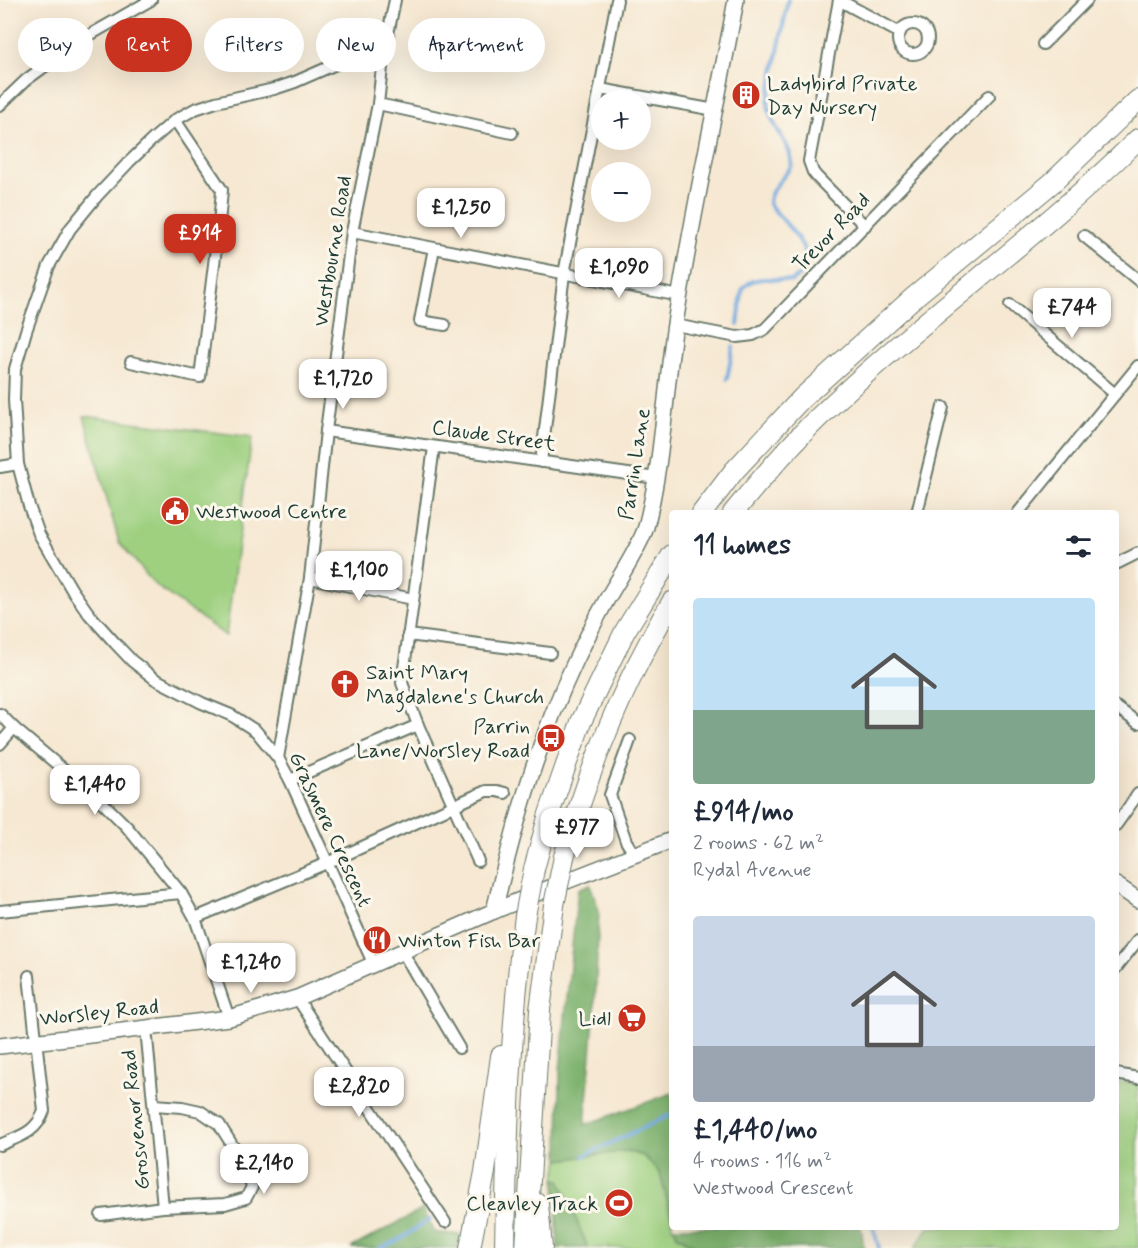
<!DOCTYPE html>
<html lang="en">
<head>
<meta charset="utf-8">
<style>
	body { margin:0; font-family:Mynerve,sans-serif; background:#f6f6f7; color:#1f2937; height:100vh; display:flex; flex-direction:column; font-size:22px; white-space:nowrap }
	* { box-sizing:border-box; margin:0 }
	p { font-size:20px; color:#747a83 }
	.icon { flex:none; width:33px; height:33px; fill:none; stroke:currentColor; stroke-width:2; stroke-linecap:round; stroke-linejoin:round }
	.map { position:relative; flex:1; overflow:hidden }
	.side { position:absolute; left:669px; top:510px; width:450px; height:720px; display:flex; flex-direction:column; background:#fff; border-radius:6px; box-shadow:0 6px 24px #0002 }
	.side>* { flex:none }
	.banner { position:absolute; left:18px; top:18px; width:561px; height:54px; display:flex; gap:12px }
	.tools { position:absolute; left:591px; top:90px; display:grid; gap:12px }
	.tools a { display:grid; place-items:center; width:60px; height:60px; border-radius:50%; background:#fff; box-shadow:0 6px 24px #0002; font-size:30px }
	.price { position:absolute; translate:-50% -51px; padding:0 14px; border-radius:12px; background:#fff; color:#222; font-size:20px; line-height:39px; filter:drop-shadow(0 2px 3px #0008) }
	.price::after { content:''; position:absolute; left:50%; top:36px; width:18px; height:14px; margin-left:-9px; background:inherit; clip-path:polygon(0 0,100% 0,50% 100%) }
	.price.active { background:#c8321e; color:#fff }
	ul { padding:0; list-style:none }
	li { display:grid; align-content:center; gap:12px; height:318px; padding:0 24px }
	li span { display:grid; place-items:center; height:186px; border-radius:6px; color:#555 }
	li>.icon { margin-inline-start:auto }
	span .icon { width:108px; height:108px; fill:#fffc; stroke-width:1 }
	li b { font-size:26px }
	h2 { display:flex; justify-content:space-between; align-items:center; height:72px; padding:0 24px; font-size:26px }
	.tag { padding:0 21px; border-radius:27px; background:#fff; box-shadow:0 6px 24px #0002; font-size:21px; line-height:54px }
	.tag.active { background:#c8321e; color:#fff }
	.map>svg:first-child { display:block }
	.green { fill:#9ed080; stroke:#5e865a; stroke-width:1.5 }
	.forest { fill:#7eb26e; stroke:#4e7851; stroke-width:1.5 }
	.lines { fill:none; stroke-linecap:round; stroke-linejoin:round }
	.stream { stroke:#70a7de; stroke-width:4 }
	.minor-casing { stroke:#6a796b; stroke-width:14 }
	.secondary-casing { stroke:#6a796b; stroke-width:18 }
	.motorway-casing { stroke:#6a796b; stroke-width:22 }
	.minor { stroke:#fff; stroke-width:10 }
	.secondary { stroke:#fff; stroke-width:15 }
	.motorway { stroke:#fff; stroke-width:20 }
	.motorway-bridge-casing { stroke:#6a796b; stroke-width:22; stroke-linecap:butt }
	.motorway-bridge { stroke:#fff; stroke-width:20 }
	.labels { text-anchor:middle; stroke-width:6; stroke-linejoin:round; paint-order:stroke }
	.poi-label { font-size:21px; fill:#1f3d34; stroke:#fbf7ec; text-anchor:start }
	.street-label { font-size:21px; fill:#1f3d34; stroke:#fbf7ec }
</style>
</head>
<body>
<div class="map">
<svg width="1138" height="1248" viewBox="0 0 1138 1248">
	<rect width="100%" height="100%" fill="#fbf7ec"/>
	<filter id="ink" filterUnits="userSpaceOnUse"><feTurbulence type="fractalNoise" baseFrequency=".0167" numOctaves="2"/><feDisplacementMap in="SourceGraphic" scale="12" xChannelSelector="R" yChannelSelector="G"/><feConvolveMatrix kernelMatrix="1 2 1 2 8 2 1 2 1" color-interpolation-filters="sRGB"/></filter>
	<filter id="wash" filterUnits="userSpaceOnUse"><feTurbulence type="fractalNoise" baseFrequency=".008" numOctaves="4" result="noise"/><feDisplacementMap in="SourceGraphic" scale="24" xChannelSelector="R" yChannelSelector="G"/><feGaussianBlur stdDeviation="1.35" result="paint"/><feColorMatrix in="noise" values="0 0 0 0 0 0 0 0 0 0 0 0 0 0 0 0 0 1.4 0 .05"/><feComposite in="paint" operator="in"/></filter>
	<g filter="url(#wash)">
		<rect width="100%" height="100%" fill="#f6e8d2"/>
		<g class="green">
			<polygon points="84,416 252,437 226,636 155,585 119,542"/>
			<polygon points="1116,1081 1138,1084 1138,1248 915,1248 929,1227 1116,1227"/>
			<polygon points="626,1151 644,1156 660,1173 672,1220 672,1227 674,1227 677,1236 699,1248 588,1248 560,1180 555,1179 559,1160"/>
		</g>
		<g class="forest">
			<polygon points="590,884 599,910 595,1007 585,1125 672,1093 672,1220 660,1173 644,1156 626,1151 559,1160 560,1070 574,926 578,889"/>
			<polygon points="555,1179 560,1180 588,1248 558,1248"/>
			<polygon points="423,1209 434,1232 461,1235 458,1248 351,1248"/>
			<polygon points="674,1227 861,1227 864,1248 699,1248 677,1235"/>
		</g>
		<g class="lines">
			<g class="stream">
				<path d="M 738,325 L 742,291 C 750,273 777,280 792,281 C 797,277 803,273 805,267 C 814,248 780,218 769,204 C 769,188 784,179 792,165 C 791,161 791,155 789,151 C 782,134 769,121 768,103 L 788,0"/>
				<polyline points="727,379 733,347"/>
				<polyline points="584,1156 672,1114"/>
				<polyline points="873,1227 879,1248"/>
				<polyline points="380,1248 399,1240 430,1219"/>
			</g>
		</g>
	</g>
	<g filter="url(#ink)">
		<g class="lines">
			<g class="minor-casing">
				<g id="minor">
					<circle cx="913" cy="39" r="15"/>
					<polyline points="1043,44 1087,0"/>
					<polyline points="600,89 715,110"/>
					<polyline points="378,104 512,133"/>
					<polyline points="0,105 26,80 81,40 151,0"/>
					<polyline points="865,226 817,177 813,172 809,161 839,0 900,33"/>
					<polyline points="352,232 680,296"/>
					<polyline points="1084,236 1138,280"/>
					<polyline points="434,248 420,321 445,325"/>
					<polyline points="1010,305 1115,394"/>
					<polyline points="675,325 737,337 753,335 765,329 989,96"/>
					<polyline points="131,362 200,377 219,224 222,190 175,120"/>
					<polyline points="326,431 656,478"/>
					<polyline points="434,447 402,683 418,725 478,861"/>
					<polyline points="541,462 564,274 617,0"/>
					<polyline points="0,467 18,464"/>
					<polyline points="917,513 943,407"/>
					<polyline points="1018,513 1138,366"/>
					<polyline points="1116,564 1138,553"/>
					<polyline points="310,578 413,599"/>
					<polyline points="408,635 550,653"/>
					<polyline points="1116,707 1138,723"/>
					<polyline points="0,714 14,728 104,804 127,827 181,893 195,918 229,1018"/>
					<polyline points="630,740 610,795 626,841 634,854"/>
					<polyline points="0,744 14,728"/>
					<polyline points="278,758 310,578 326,431 352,232 378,104 383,58 395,0"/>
					<polyline points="290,780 418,725"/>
					<polyline points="1116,825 1138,794"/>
					<polyline points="0,911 181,893"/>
					<polyline points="195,918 327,863 486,791 497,791 505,793"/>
					<polyline points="402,951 459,1048"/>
					<polyline points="374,965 290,780 278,758 256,731 231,715 202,703 155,679 132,661 115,643 89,614 72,590 39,534 29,506 18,464 14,400 15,369 26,331 49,266 70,229 97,196 129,162 153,139 175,120 195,109 216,102 274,89 295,82 352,57 365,55 383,58"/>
					<polyline points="1116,968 1138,940"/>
					<polyline points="297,998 445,1222"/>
					<polyline points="146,1028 163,1207"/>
					<polyline points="1116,1074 1138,1078"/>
					<path d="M 0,1145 C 20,1136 36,1133 44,1111 L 29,976"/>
					<polyline points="101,1215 163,1207 225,1204 246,1198 252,1187 246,1167 219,1124 200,1111 182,1107 154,1105"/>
				</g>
			</g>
			<g class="secondary-casing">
				<g id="secondary">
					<polyline points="1116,885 1138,900"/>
					<path d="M 494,911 C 514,826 538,741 575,662 C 586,639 597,616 610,594 C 621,575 640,546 646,527 C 663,460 665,391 675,324 C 692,215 716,108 736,0"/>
					<polyline points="0,1046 229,1018 297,998 494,911 564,882 672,840"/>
				</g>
			</g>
			<g class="motorway-casing">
				<g id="motorway">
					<polyline points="702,513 734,471 802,398 913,298 1053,182 1138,100"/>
					<path d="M 733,513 C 760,480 787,448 818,418 C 920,319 1037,239 1138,139"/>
					<path d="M 564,857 C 589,768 624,681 672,602"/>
					<polyline points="534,869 549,814 581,722 625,631 672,555"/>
					<polyline points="538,1204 542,1248"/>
					<polyline points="470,1248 485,1172 501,1056"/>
					<path d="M 505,1248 C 507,1137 510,1026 525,916"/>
					<polyline points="526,1248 540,1010 554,905"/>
				</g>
			</g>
			<use href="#minor" class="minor"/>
			<use href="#secondary" class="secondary"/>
			<use href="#motorway" class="motorway"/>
			<g class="motorway-bridge-casing">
				<g id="motorway-bridge">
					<polyline points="554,905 564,857"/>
					<polyline points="525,916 534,869"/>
				</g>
			</g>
			<use href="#motorway-bridge" class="motorway-bridge"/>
		</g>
	</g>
	<defs>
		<g id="building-disc" transform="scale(1.5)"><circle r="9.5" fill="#c8321e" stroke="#fbf7ec"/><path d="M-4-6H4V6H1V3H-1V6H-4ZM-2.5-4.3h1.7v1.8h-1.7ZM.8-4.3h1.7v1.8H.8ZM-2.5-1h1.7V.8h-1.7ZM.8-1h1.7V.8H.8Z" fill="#fff"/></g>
		<g id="civic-disc" transform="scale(1.5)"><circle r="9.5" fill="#c8321e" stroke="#fbf7ec"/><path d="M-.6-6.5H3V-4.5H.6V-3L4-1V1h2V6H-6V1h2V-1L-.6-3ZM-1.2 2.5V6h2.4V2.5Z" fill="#fff"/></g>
		<g id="church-disc" transform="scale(1.5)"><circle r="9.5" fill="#c8321e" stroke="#fbf7ec"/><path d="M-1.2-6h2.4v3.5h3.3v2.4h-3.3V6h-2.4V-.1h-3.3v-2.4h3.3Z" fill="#fff"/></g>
		<g id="bus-disc" transform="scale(1.5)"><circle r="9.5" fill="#c8321e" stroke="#fbf7ec"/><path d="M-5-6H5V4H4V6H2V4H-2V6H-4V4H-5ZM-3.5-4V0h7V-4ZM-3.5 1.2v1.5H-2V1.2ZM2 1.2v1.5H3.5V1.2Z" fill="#fff"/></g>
		<g id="restaurant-disc" transform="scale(1.5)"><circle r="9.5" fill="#c8321e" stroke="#fbf7ec"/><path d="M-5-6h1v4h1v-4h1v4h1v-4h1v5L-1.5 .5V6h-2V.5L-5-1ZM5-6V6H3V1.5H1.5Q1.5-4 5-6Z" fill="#fff"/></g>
		<g id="supermarket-disc" transform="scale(1.5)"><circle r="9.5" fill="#c8321e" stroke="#fbf7ec"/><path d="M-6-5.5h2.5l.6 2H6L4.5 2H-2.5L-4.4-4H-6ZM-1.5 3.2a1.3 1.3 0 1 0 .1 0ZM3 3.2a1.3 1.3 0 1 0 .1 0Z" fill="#fff"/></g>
		<g id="stadium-disc" transform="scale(1.5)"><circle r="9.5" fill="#c8321e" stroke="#fbf7ec"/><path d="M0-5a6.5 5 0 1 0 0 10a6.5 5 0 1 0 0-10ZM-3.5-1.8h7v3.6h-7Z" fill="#fff"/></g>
	</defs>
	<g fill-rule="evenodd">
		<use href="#building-disc" x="746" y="95"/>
		<use href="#civic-disc" x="175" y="511"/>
		<use href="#church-disc" x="345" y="684"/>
		<use href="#bus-disc" x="551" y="738"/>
		<use href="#restaurant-disc" x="377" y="940"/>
		<use href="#supermarket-disc" x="632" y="1018"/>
		<use href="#stadium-disc" x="619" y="1203"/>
	</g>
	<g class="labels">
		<g class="poi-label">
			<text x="767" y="90">Ladybird Private<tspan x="767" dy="24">Day Nursery</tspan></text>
			<text x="196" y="518">Westwood Centre</text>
			<text x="366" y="679">Saint Mary<tspan x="366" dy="24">Magdalene's Church</tspan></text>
			<text x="530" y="733" text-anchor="end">Parrin<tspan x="530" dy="24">Lane/Worsley Road</tspan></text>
			<text x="398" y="947">Winton Fish Bar</text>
			<text x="611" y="1025" text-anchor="end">Lidl</text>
			<text x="598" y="1210" text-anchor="end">Cleavley Track</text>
		</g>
		<g class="street-label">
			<text transform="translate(831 232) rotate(-46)" y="7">Trevor Road</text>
			<text transform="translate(332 251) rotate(-81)" y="7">Westbourne Road</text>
			<text transform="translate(494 435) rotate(8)" y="7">Claude Street</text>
			<text transform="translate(634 464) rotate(-81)" y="7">Parrin Lane</text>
			<text transform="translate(331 829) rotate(65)" y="7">Grasmere Crescent</text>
			<text transform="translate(99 1012) rotate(-6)" y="7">Worsley Road</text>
			<text transform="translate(135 1120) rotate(-96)" y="7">Grosvenor Road</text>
		</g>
	</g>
</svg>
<div class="tools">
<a>+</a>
<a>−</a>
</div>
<b class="price" style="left:461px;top:239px">£1,250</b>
<b class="price active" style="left:200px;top:265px">£914</b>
<b class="price" style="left:619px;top:299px">£1,090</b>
<b class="price" style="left:1072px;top:339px">£744</b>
<b class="price" style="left:343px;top:410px">£1,720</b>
<b class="price" style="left:359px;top:602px">£1,100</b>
<b class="price" style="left:95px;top:816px">£1,440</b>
<b class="price" style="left:577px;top:859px">£977</b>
<b class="price" style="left:251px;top:994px">£1,240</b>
<b class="price" style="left:359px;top:1118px">£2,820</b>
<b class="price" style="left:264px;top:1195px">£2,140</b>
<div class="banner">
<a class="tag">Buy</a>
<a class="tag active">Rent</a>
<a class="tag">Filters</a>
<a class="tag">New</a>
<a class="tag">Apartment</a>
</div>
<section class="side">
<h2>11 homes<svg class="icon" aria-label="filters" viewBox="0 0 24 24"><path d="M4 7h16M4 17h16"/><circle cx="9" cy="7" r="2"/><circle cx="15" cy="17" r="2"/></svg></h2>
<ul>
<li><span style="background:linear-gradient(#bfe0f5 60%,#7fa58c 0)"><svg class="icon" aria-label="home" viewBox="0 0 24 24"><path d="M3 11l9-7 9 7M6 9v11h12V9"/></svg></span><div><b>£914/mo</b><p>2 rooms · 62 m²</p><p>Rydal Avenue</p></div></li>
<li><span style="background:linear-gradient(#c9d6e8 70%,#9aa5b1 0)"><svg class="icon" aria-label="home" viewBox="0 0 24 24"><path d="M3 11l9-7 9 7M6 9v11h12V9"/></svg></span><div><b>£1,440/mo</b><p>4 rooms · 116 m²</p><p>Westwood Crescent</p></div></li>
</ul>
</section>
</div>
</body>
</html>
